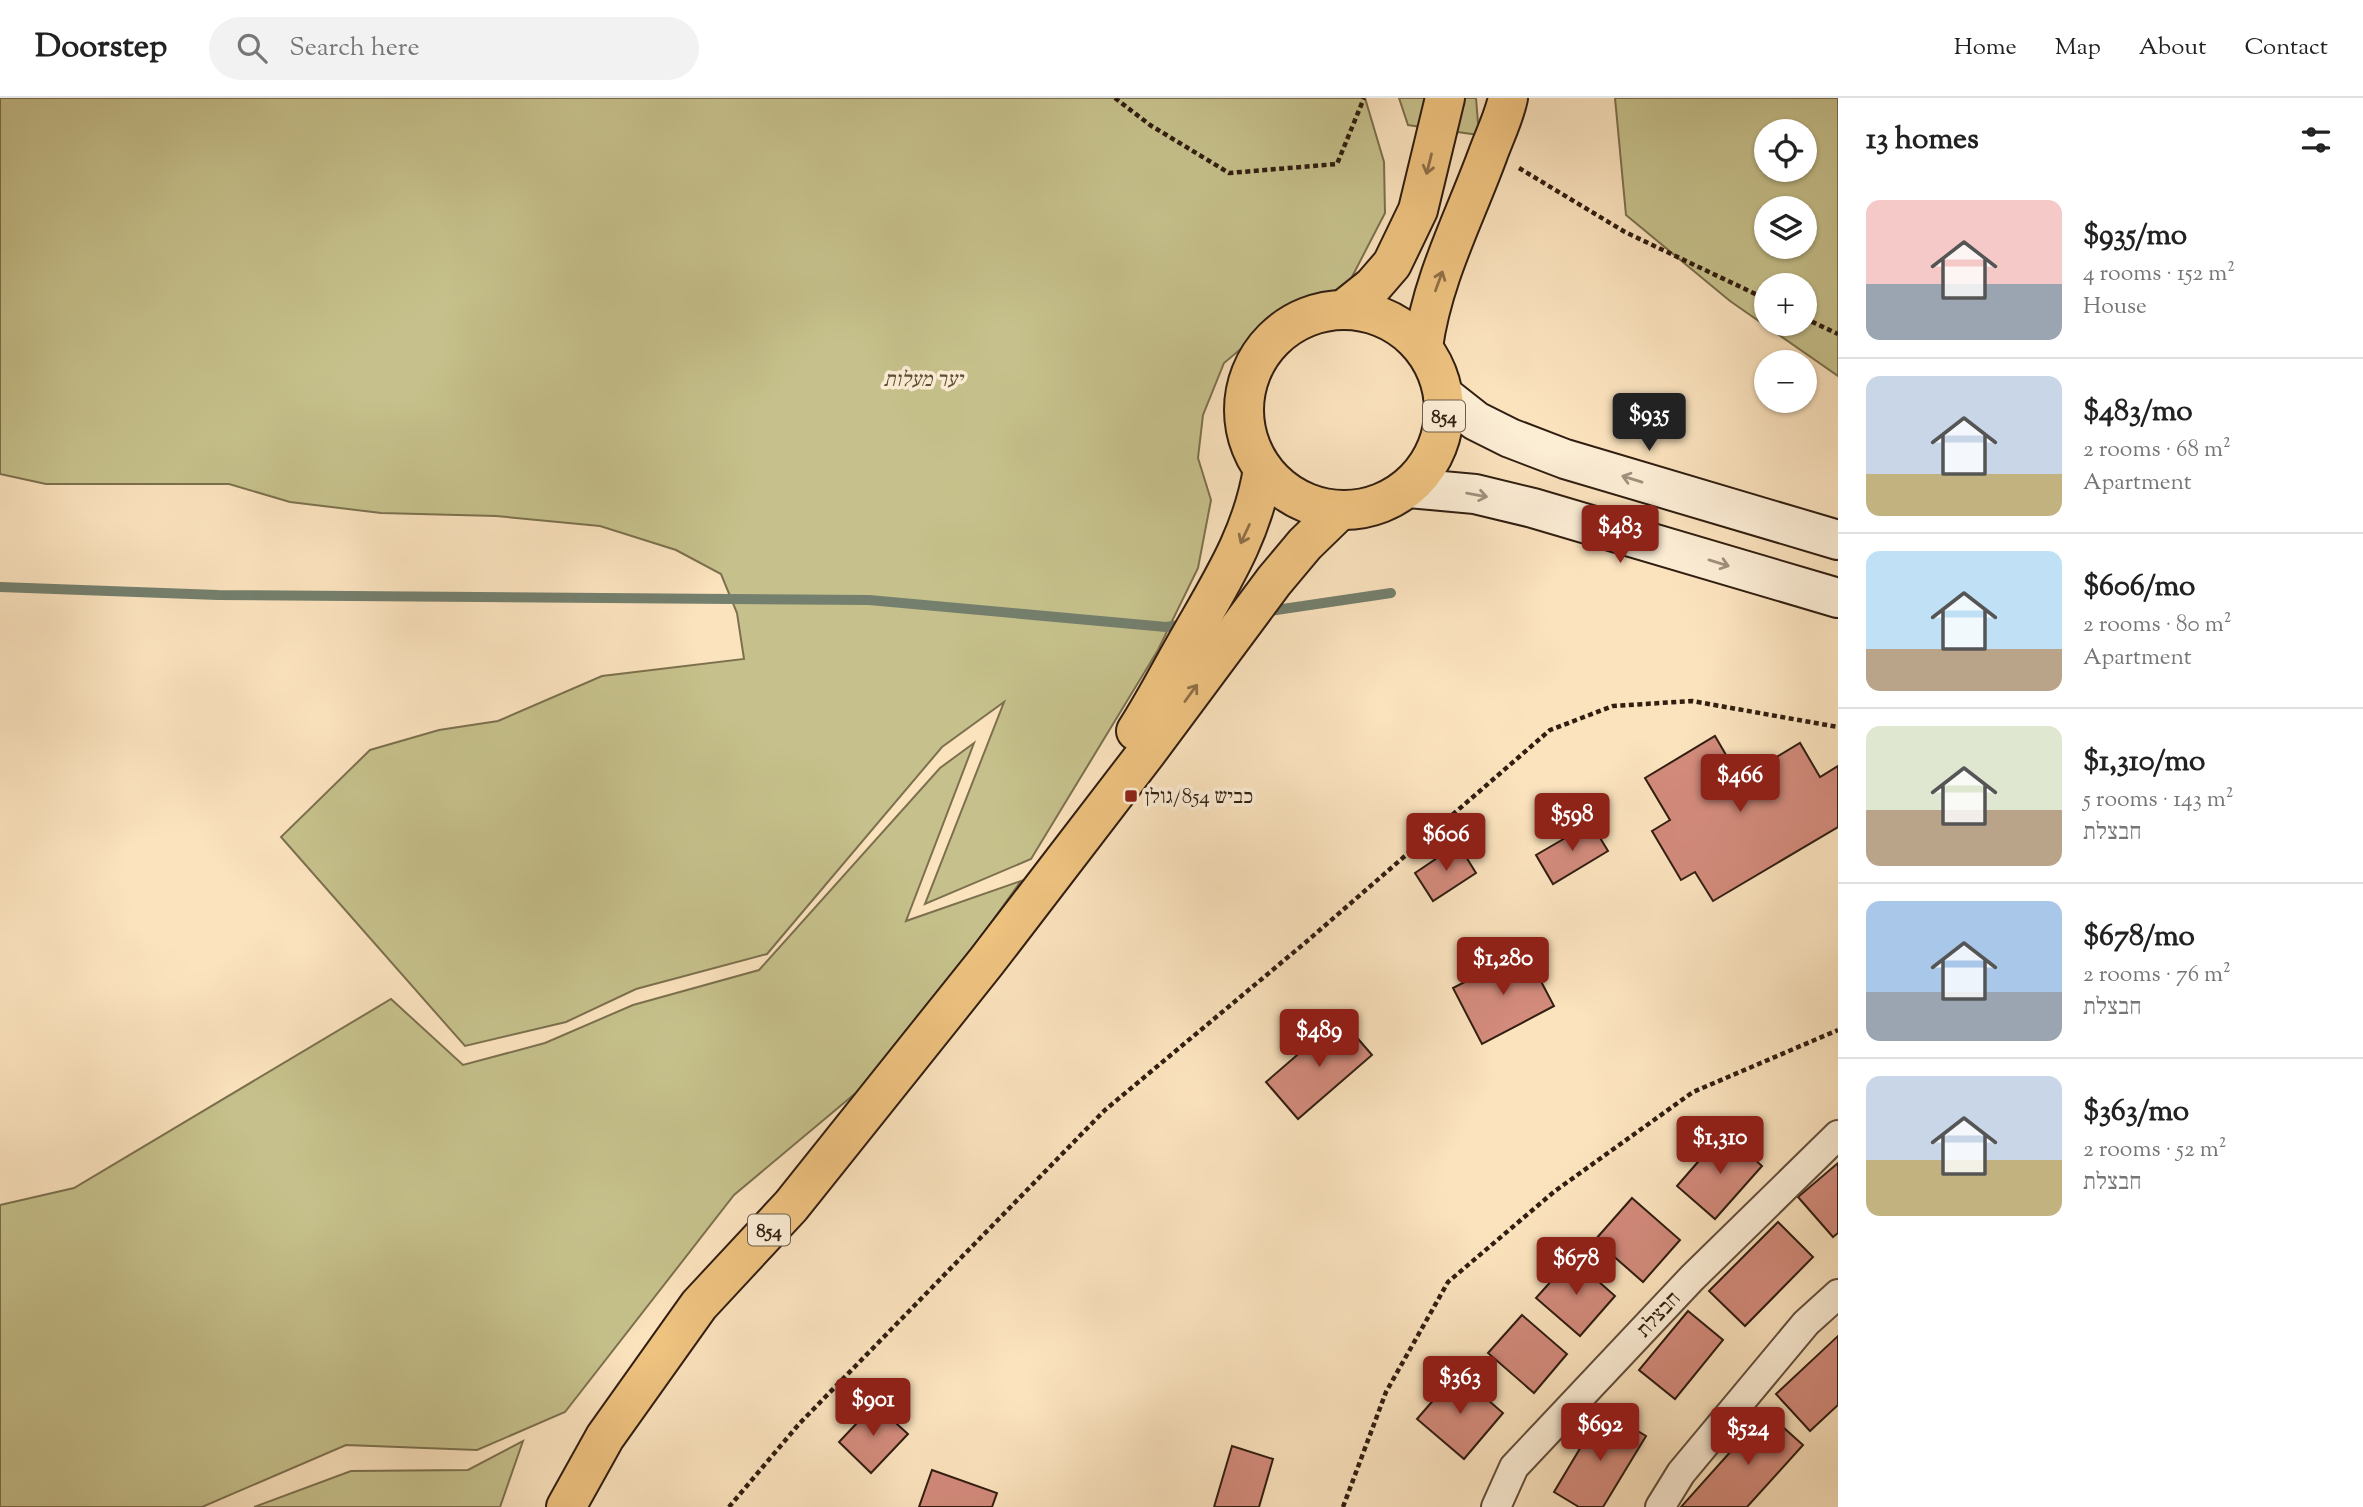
<!DOCTYPE html>
<html lang="en">
<head>
<meta charset="utf-8">
<style>
	body { margin:0; font-family:"Sorts Mill Goudy","Frank Ruhl Libre",serif; background:#f2f2f2; color:#222; height:100vh; display:flex; flex-direction:column; font-size:26px; white-space:nowrap }
	* { box-sizing:border-box; margin:0 }
	p { font-size:23px; color:#767676 }
	.icon { flex:none; width:38px; height:38px; fill:none; stroke:currentColor; stroke-width:2; stroke-linecap:round; stroke-linejoin:round }
	.map { position:relative; flex:1; overflow:hidden }
	.panel { display:flex; flex-direction:column; background:#fff; width:525px }
	.panel>* { flex:none }
	.tools { position:absolute; left:1754px; top:21px; display:grid; gap:14px }
	.tools a { display:grid; place-items:center; width:63px; height:63px; border-radius:50%; background:#fff; box-shadow:0 2px 5px #0004; font-size:35px }
	.price { position:absolute; translate:-50% -60px; padding:0 16px; border-radius:7px; background:#8f2418; color:#fff; font-size:23px; line-height:46px; filter:drop-shadow(0 2px 4px #0008) }
	.price::after { content:''; position:absolute; left:50%; top:42px; width:21px; height:16px; margin-left:-10px; background:inherit; clip-path:polygon(0 0,100% 0,50% 100%) }
	.price.active { background:#222; color:#fff }
	ul { padding:0; list-style:none }
	li { display:flex; align-items:center; gap:21px; height:175px; padding:0 28px }
	li+li { border-top:2px solid #e0e0e0 }
	li span { display:grid; place-items:center; flex:none; width:196px; height:140px; border-radius:14px; color:#555 }
	li>.icon { margin-inline-start:auto }
	span .icon { width:84px; height:84px; fill:#fffc; stroke-width:1 }
	li b { font-size:30px }
	h2 { display:flex; justify-content:space-between; align-items:center; height:84px; padding:0 28px; font-size:30px }
	header { display:flex; align-items:center; gap:42px; box-sizing:border-box; height:98px; padding:0 35px; background:#fff; border-bottom:2px solid #e0e0e0 }
	header strong { font-size:33px }
	nav { display:flex; gap:38px; margin-inline-start:auto; font-size:24px }
	.search { width:490px; height:63px; background:#f2f2f2; display:flex; align-items:center; gap:18px; box-sizing:border-box; padding:0 24px; border-radius:38px; color:#767676; font-size:26px }
	main { display:flex; flex:1; min-height:0 }
	.map>svg:first-child { display:block }
	.green { fill:#c6c18c; stroke:#7c704e; stroke-width:2; fill-rule:evenodd }
	.lines { fill:none; stroke-linecap:round; stroke-linejoin:round }
	.stream { stroke:#747f6d; stroke-width:10 }
	.building { fill:#d38b7c; stroke:#311e11; stroke-width:2 }
	.street-casing { stroke:#644f3c; stroke-width:32 }
	.secondary-casing { stroke:#311e11; stroke-width:42 }
	.primary-casing { stroke:#311e11; stroke-width:42 }
	.path { stroke:#311e11; stroke-width:4.5; stroke-dasharray:5 3.5; stroke-linecap:butt }
	.street { stroke:#fcedd5; stroke-width:28 }
	.secondary { stroke:#fcedd5; stroke-width:38 }
	.primary { stroke:#eec27f; stroke-width:38 }
	.oneway { stroke:#907048 }
	.oneway2 { stroke:#a1907d }
	.poi-dot { fill:#8f2418; stroke:#fcedd5; stroke-width:2.5 }
	.labels { text-anchor:middle; stroke-width:7; stroke-linejoin:round; paint-order:stroke }
	.shield { fill:#fcedd5; stroke:#6e5c4c; stroke-width:2 }
	.shield-label { font-size:19px; font-weight:bold; fill:#311e11 }
	.park-label { font-size:21px; font-style:italic; fill:#5e4f36; stroke:#fcedd5 }
	.poi-label { font-size:21px; fill:#311e11; stroke:#fcedd5; text-anchor:start }
	.street-label { font-size:21px; fill:#311e11; stroke:#fcedd5 }
</style>
</head>
<body>
<header>
<strong>Doorstep</strong>
<div class="search"><svg class="icon" aria-label="search" viewBox="0 0 24 24"><circle cx="10" cy="10" r="6"/><path d="M15 15l6 6"/></svg>Search here</div>
<nav><a>Home</a><a>Map</a><a>About</a><a>Contact</a></nav>
</header>
<main>
<div class="map">
<svg width="1838" height="1409" viewBox="0 0 1838 1409">
	<rect width="100%" height="100%" fill="#fbe3be"/>
	<filter id="stains"><feTurbulence type="fractalNoise" baseFrequency=".00286" numOctaves="4"/><feColorMatrix values="0 0 0 0 .2 0 0 0 0 .09 0 0 0 0 .02 0 0 0 .5 -.17"/></filter>
	<radialGradient id="worn" r=".72"><stop offset=".6" stop-color="#630" stop-opacity="0"/><stop offset="1" stop-color="#630" stop-opacity=".3"/></radialGradient>
	<g class="green">
		<polygon points="0,0 1365,0 1384,64 1385,115 1338,206 1268,228 1224,265 1203,317 1198,360 1211,402 1198,470 1158,552 1031,761 925,806 1004,604 942,649 767,856 636,891 566,924 465,948 281,739 370,652 439,632 498,623 602,578 744,561 737,515 721,476 676,452 600,428 496,418 381,415 290,404 229,386 46,386 0,376"/>
		<polygon points="1399,0 1476,0 1479,37 1408,27"/>
		<path d="M 1615,0 L 1838,0 L 1838,278 L 1730,203 L 1626,117 ZM 1804,33 L 1804,72 L 1766,72 L 1766,33 ZM 1804,110 L 1804,149 L 1766,149 L 1766,110 ZM 1766,187 L 1804,187 L 1804,226 L 1766,226 Z"/>
		<polygon points="974,645 906,823 1021,783 888,968 734,1097 565,1314 477,1352 346,1347 202,1409 0,1409 0,1107 74,1090 391,901 463,967 545,945 633,907 759,872 940,670"/>
		<polygon points="523,1343 500,1409 254,1409 351,1373 468,1372"/>
	</g>
	<g class="lines">
		<g class="stream">
			<polyline points="0,489 218,497 869,502 1166,529 1188,526"/>
			<polyline points="1262,514 1391,495"/>
		</g>
	</g>
	<g class="building">
		<polygon points="1715,638 1740,681 1800,645 1820,679 1838,668 1838,729 1713,803 1695,774 1681,782 1652,733 1670,722 1645,680"/>
		<polygon points="1591,725 1608,753 1553,786 1536,757"/>
		<polygon points="1458,746 1476,775 1433,803 1415,775"/>
		<polygon points="1525,853 1554,908 1482,946 1453,890"/>
		<polygon points="1340,920 1372,957 1298,1021 1266,984"/>
		<polygon points="1724,1034 1762,1068 1715,1121 1677,1088"/>
		<polygon points="1838,1065 1838,1135 1833,1139 1798,1099"/>
		<polygon points="1632,1100 1680,1142 1643,1184 1595,1142"/>
		<polygon points="1778,1124 1813,1159 1745,1228 1709,1193"/>
		<polygon points="1572,1160 1615,1198 1580,1238 1536,1200"/>
		<polygon points="1688,1213 1723,1242 1675,1301 1639,1272"/>
		<polygon points="1522,1217 1567,1256 1534,1295 1488,1255"/>
		<polygon points="1838,1238 1838,1307 1810,1333 1776,1296"/>
		<polygon points="1457,1275 1503,1315 1464,1361 1417,1321"/>
		<polygon points="875,1306 908,1336 871,1375 839,1344"/>
		<polygon points="1603,1312 1646,1338 1603,1409 1579,1409 1554,1394"/>
		<polygon points="1766,1314 1803,1347 1747,1409 1681,1409"/>
		<polygon points="1232,1348 1273,1361 1259,1409 1214,1409"/>
		<polygon points="932,1372 997,1395 992,1409 919,1409"/>
	</g>
	<g class="lines">
		<g class="street-casing">
			<g id="street">
				<polyline points="1496,1409 1514,1369 1692,1180 1838,1037"/>
				<polyline points="1660,1409 1681,1375 1806,1225 1838,1196"/>
			</g>
		</g>
		<g class="secondary-casing">
			<g id="secondary">
				<polyline points="1443,297 1476,323 1510,340 1565,361 1838,442"/>
				<polyline points="1409,390 1475,396 1533,410 1838,500"/>
			</g>
		</g>
		<g class="primary-casing">
			<g id="primary">
				<circle cx="1344" cy="312" r="100"/>
				<polyline points="1343,212 1373,188 1392,166 1418,112 1445,0"/>
				<path d="M 1423,249 C 1432,181 1465,119 1488,56 C 1495,37 1504,19 1508,0"/>
				<path d="M 1136,633 C 1156,602 1172,570 1190,539 C 1222,483 1253,435 1263,371"/>
				<polyline points="566,1409 605,1339 699,1207 791,1108 986,864 1147,654 1274,483 1305,446 1340,412"/>
			</g>
		</g>
		<g class="path">
			<polyline points="1115,0 1150,27 1229,75 1337,66 1364,0"/>
			<polyline points="1519,70 1625,134 1766,201"/>
			<polyline points="1804,220 1838,236"/>
			<polyline points="729,1409 799,1326 1105,1012 1306,844 1550,632 1613,608 1692,603 1838,629"/>
			<polyline points="1343,1409 1386,1294 1448,1184 1555,1093 1693,994 1838,932"/>
		</g>
		<use href="#street" class="street"/>
		<use href="#secondary" class="secondary"/>
		<use href="#primary" class="primary"/>
	</g>
	<defs><path id="oneway-shaft" d="M-6 0H5M1.5-3L5.5 0L1.5 3" fill="none" stroke-width="1.6" stroke-linecap="round" stroke-linejoin="round" transform="scale(1.75)"/></defs>
	<g class="oneway">
		<use href="#oneway-shaft" transform="translate(1429 66) rotate(104)"/>
		<use href="#oneway-shaft" transform="translate(1439 183) rotate(-70)"/>
		<use href="#oneway-shaft" transform="translate(1245 436) rotate(115)"/>
		<use href="#oneway-shaft" transform="translate(1191 595) rotate(-54)"/>
	</g>
	<g class="oneway2">
		<use href="#oneway-shaft" transform="translate(1632 381) rotate(-163)"/>
		<use href="#oneway-shaft" transform="translate(1477 397) rotate(10)"/>
		<use href="#oneway-shaft" transform="translate(1719 465) rotate(17)"/>
	</g>
	<rect class="poi-dot" x="1124" y="691" width="14" height="14" rx="3.5"/>
	<g class="labels">
		<g class="shield">
			<rect x="1423" y="302.5" width="42" height="31" rx="5"/>
			<rect x="748" y="1116.5" width="42" height="31" rx="5"/>
		</g>
		<g class="shield-label">
			<text x="1444" y="325">854</text>
			<text x="769" y="1139">854</text>
		</g>
		<g class="park-label">
			<text x="923" y="288">יער מעלות</text>
		</g>
		<g class="poi-label">
			<text x="1145" y="705">כביש 854/גולן</text>
		</g>
		<g class="street-label">
			<text transform="translate(1658 1216) rotate(-47)" y="7">חבצלת</text>
		</g>
	</g>
	<rect width="100%" height="100%" filter="url(#stains)"/>
	<rect width="100%" height="100%" fill="url(#worn)"/>
</svg>
<div class="tools">
<a><svg class="icon" aria-label="locate" viewBox="0 0 24 24"><circle cx="12" cy="12" r="6"/><path d="M12 2v4M12 18v4M2 12h4M18 12h4"/></svg></a>
<a><svg class="icon" aria-label="layers" viewBox="0 0 24 24"><path d="M12 4l9 5-9 5-9-5zM3 14l9 5 9-5"/></svg></a>
<a>+</a>
<a>−</a>
</div>
<b class="price active" style="left:1649px;top:355px">$935</b>
<b class="price" style="left:1620px;top:467px">$483</b>
<b class="price" style="left:1740px;top:716px">$466</b>
<b class="price" style="left:1572px;top:755px">$598</b>
<b class="price" style="left:1446px;top:775px">$606</b>
<b class="price" style="left:1503px;top:899px">$1,280</b>
<b class="price" style="left:1319px;top:971px">$489</b>
<b class="price" style="left:1720px;top:1078px">$1,310</b>
<b class="price" style="left:1576px;top:1199px">$678</b>
<b class="price" style="left:1460px;top:1318px">$363</b>
<b class="price" style="left:873px;top:1340px">$901</b>
<b class="price" style="left:1600px;top:1365px">$692</b>
<b class="price" style="left:1748px;top:1369px">$524</b>
</div>
<section class="panel">
<h2>13 homes<svg class="icon" aria-label="filters" viewBox="0 0 24 24"><path d="M4 7h16M4 17h16"/><circle cx="9" cy="7" r="2"/><circle cx="15" cy="17" r="2"/></svg></h2>
<ul>
<li><span style="background:linear-gradient(#f6c9c9 60%,#9aa5b1 0)"><svg class="icon" aria-label="home" viewBox="0 0 24 24"><path d="M3 11l9-7 9 7M6 9v11h12V9"/></svg></span><div><b>$935/mo</b><p>4 rooms · 152 m²</p><p>House</p></div></li>
<li><span style="background:linear-gradient(#c9d6e8 70%,#c2b280 0)"><svg class="icon" aria-label="home" viewBox="0 0 24 24"><path d="M3 11l9-7 9 7M6 9v11h12V9"/></svg></span><div><b>$483/mo</b><p>2 rooms · 68 m²</p><p>Apartment</p></div></li>
<li><span style="background:linear-gradient(#bfe0f5 70%,#b9a48a 0)"><svg class="icon" aria-label="home" viewBox="0 0 24 24"><path d="M3 11l9-7 9 7M6 9v11h12V9"/></svg></span><div><b>$606/mo</b><p>2 rooms · 80 m²</p><p>Apartment</p></div></li>
<li><span style="background:linear-gradient(#dfe7d0 60%,#b9a48a 0)"><svg class="icon" aria-label="home" viewBox="0 0 24 24"><path d="M3 11l9-7 9 7M6 9v11h12V9"/></svg></span><div><b>$1,310/mo</b><p>5 rooms · 143 m²</p><p>חבצלת</p></div></li>
<li><span style="background:linear-gradient(#a9c7e8 65%,#9aa5b1 0)"><svg class="icon" aria-label="home" viewBox="0 0 24 24"><path d="M3 11l9-7 9 7M6 9v11h12V9"/></svg></span><div><b>$678/mo</b><p>2 rooms · 76 m²</p><p>חבצלת</p></div></li>
<li><span style="background:linear-gradient(#c9d6e8 60%,#c2b280 0)"><svg class="icon" aria-label="home" viewBox="0 0 24 24"><path d="M3 11l9-7 9 7M6 9v11h12V9"/></svg></span><div><b>$363/mo</b><p>2 rooms · 52 m²</p><p>חבצלת</p></div></li>
</ul>
</section>
</main>
</body>
</html>
